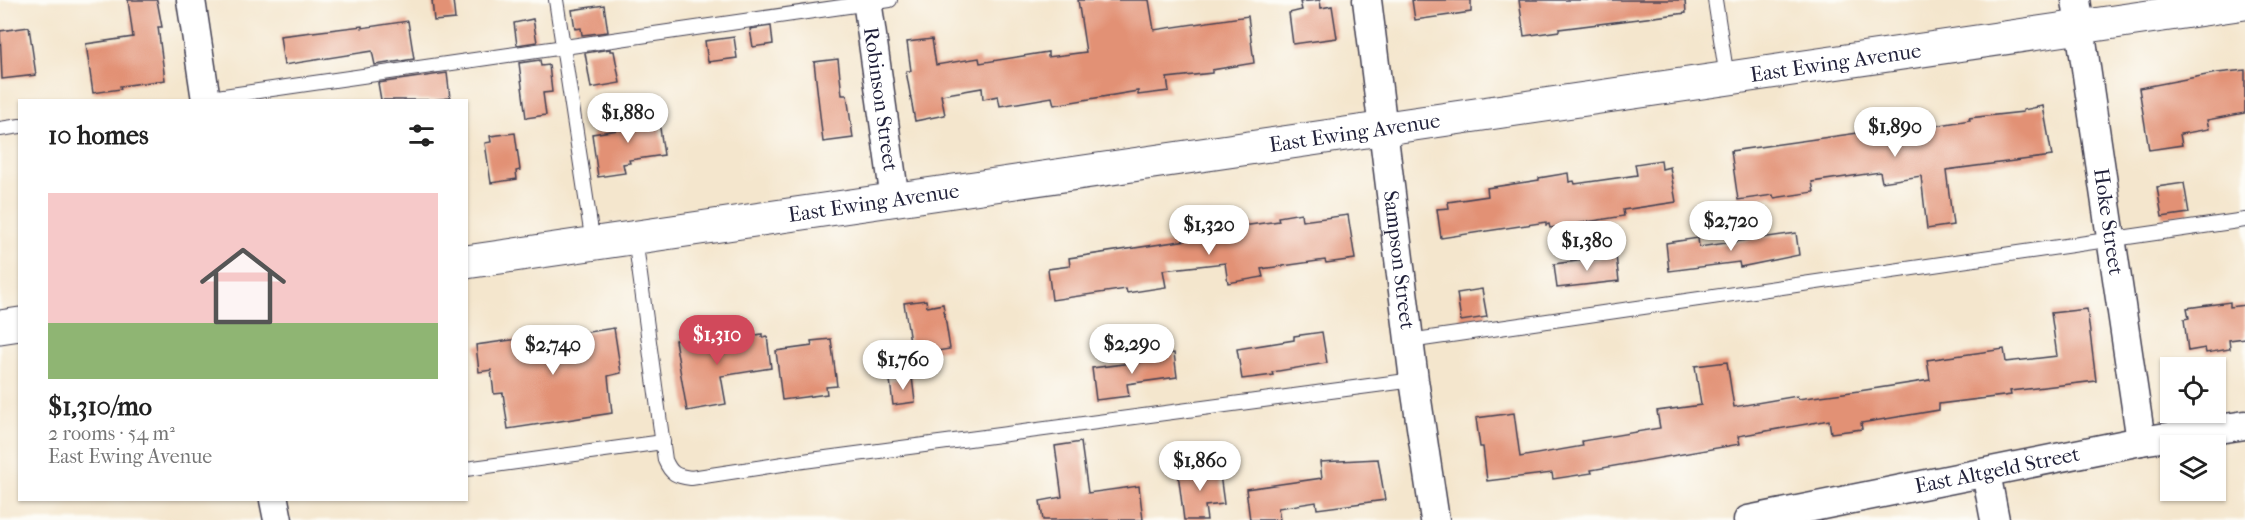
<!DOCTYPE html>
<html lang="en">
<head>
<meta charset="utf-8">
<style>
	body { margin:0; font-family:"IM FELL French Canon",serif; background:#f2f2f2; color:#222; height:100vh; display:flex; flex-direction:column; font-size:22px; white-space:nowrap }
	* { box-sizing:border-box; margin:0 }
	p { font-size:20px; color:#767676 }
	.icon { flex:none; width:33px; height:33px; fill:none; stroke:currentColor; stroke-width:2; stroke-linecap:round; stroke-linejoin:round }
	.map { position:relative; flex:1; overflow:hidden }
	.sheet { position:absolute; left:18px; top:99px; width:450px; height:402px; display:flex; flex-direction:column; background:#fff; border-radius:0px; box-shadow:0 2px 4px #0004 }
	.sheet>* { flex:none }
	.tools { position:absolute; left:2160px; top:357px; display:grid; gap:12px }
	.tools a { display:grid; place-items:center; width:66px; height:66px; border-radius:0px; background:#fff; box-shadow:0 2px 4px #0004; font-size:30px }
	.price { position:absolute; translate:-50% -51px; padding:0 14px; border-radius:21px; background:#fff; color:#222; font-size:20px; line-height:39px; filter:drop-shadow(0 2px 3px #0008) }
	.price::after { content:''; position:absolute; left:50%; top:36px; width:18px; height:14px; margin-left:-9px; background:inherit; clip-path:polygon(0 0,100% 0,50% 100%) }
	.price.active { background:#d1495b; color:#fff }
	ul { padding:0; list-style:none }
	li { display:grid; align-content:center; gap:12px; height:318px; padding:0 30px }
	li+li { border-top:2px solid #e0e0e0 }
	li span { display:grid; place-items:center; height:186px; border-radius:0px; color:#555 }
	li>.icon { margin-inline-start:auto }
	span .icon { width:108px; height:108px; fill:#fffc; stroke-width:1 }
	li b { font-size:26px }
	h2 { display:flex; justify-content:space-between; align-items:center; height:72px; padding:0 30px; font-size:26px }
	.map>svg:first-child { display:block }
	.building { fill:#e29175 }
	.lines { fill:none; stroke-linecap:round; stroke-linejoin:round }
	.service-casing { stroke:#423f51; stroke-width:16 }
	.minor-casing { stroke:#423f51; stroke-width:31 }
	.tertiary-casing { stroke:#423f51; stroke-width:35 }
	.service { stroke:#fff; stroke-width:14 }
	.minor { stroke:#fff; stroke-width:28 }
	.tertiary { stroke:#fff; stroke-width:33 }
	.labels { text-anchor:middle; stroke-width:4.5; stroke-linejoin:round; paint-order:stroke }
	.street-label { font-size:21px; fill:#22223b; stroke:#fdfcf7 }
</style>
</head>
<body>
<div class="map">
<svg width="2245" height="520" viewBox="0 0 2245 520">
	<rect width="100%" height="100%" fill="#fdfcf7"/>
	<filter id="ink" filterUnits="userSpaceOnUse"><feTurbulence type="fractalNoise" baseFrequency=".0167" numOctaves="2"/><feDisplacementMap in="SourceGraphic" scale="12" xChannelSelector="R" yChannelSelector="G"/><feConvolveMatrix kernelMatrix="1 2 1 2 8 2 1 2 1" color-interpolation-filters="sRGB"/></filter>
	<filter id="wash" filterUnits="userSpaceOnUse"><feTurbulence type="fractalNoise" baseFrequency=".008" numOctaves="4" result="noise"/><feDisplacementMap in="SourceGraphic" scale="24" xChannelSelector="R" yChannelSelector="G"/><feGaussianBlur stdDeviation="1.35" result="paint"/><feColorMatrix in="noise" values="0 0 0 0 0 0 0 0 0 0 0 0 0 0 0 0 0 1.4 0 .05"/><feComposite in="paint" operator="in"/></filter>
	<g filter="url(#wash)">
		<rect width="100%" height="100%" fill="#f4e6cd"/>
		<g id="blocks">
			<g class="building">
				<polygon points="128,0 157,0 162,27 158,27 165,80 120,86 121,89 93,93 86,44 133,37"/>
				<polygon points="432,0 453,0 455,19 434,21"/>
				<polygon points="1078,0 1149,0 1154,30 1248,16 1254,63 1212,70 1212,73 1167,78 1169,91 1138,95 1138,91 1054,105 1052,97 1000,106 998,96 983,99 982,88 941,95 945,115 915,121 906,71 911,71 907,42 932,39 936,65 979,58 980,63 1048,52 1048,57 1086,52"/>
				<polygon points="1320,0 1321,8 1332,6 1337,38 1293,44 1289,13 1302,10 1300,2"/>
				<polygon points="1412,0 1471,0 1471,12 1415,20"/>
				<polygon points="1519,0 1685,0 1686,13 1559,29 1559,31 1524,36"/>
				<polygon points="604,5 608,32 582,35 581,28 575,29 572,10"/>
				<polygon points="533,19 537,42 517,45 514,23"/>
				<polygon points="408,21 414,59 375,65 372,51 284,65 280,36 362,26 362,28"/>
				<polygon points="771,26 773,44 753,47 750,29"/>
				<polygon points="29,27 36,75 2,79 0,31"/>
				<polygon points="734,37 737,58 708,62 705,41"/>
				<polygon points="610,49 610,51 614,51 620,83 591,88 585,53"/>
				<polygon points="838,59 842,95 847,95 853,138 823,142 814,62"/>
				<polygon points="540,60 541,66 549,65 552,92 543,93 546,115 526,118 519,63"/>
				<polygon points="2245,70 2245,113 2207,120 2209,129 2180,134 2182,145 2149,150 2139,88 2217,73"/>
				<polygon points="447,73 450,98 432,100 381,100 378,83"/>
				<polygon points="2043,106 2052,156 1946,170 1953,225 1927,229 1921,176 1882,182 1880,172 1812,182 1814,192 1774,198 1773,195 1738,200 1731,151 1858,133 1893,130 1893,133 1970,120 1969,118 2023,112 2023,110"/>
				<polygon points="657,108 664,155 629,160 630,163 623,164 625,173 598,177 592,134 637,127 635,111"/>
				<polygon points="515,133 520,170 516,171 517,179 491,183 485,143 491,142 490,136"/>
				<polygon points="1661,160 1662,169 1670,167 1676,202 1623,210 1624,216 1550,228 1549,224 1546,225 1546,222 1441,238 1437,209 1449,208 1448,202 1488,196 1487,188 1539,180 1539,178 1568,173 1569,182 1574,181 1575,184 1637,175 1635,164"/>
				<polygon points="2184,183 2189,213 2162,217 2157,187"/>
				<polygon points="1301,213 1302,221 1348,215 1355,259 1326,263 1325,260 1261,269 1263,277 1228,283 1225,263 1163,270 1166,287 1127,293 1126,289 1052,300 1048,269 1070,266 1069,258 1220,235 1220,229 1279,221 1278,217"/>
				<polygon points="1796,233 1799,255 1740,267 1739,262 1669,271 1666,243 1698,238 1699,247"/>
				<polygon points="1616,256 1619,281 1557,288 1554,264"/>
				<polygon points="1482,289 1487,317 1461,321 1457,293"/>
				<polygon points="926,300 927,307 943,304 950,349 912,355 904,303"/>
				<polygon points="2230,302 2230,307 2245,305 2245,338 2229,340 2230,349 2206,353 2205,348 2188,351 2184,319 2189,318 2187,308"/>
				<polygon points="2087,309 2096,381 2010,391 2011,395 1939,404 1939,410 1861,423 1862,429 1831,433 1829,420 1738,436 1740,444 1591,470 1592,473 1553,479 1552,473 1487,481 1483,447 1480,447 1476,418 1514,413 1520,457 1583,446 1582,441 1660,428 1657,411 1701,405 1695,366 1727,362 1734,407 1797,396 1798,399 1859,391 1930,380 1927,360 2004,349 2006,362 2057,356 2051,313"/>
				<polygon points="614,328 621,373 608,376 612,413 508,429 503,393 494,394 491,370 479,372 476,345 555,334 556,337"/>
				<polygon points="1322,332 1327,363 1272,372 1273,375 1242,379 1237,349 1294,340 1294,336"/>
				<polygon points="762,334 762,337 767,336 771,368 721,376 726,404 687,411 675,340 700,336 702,345"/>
				<polygon points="831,339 837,386 826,387 827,394 782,400 776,351 812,346 811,341"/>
				<polygon points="1174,353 1177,377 1127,384 1129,396 1096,400 1092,368 1147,361 1147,357"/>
				<polygon points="912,377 915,402 893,405 890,380"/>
				<polygon points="1081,442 1088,493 1139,486 1143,520 1043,520 1040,501 1062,497 1055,446"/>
				<polygon points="1378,459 1385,500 1317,509 1316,502 1278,508 1280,520 1250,520 1246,489 1322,478 1320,462"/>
				<polygon points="1219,467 1224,504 1205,506 1207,520 1184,520 1178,473"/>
			</g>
		</g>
	</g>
	<g filter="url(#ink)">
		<use href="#blocks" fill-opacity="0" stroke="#423f51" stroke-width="1.5"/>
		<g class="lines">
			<g class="service-casing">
				<g id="service">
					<polyline points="556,0 593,244"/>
					<polyline points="1715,0 1727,78"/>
					<polyline points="203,99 890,0"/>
					<polyline points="0,129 20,126"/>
					<path d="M 635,238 L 665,460 C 671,474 676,476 691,478 L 796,462 L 1414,380"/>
					<polyline points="1409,341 2245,220"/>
					<polyline points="466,469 663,442"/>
				</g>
			</g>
			<g class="minor-casing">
				<g id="minor">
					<polyline points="191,0 206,100"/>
					<path id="s1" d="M 867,0 L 895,200"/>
					<path id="s2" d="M 1367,0 L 1414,380 L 1435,520"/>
					<path id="s3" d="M 2076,0 L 2141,441"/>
					<polyline points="1986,473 1995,520"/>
					<polyline points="274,500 278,520"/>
					<path id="s4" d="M 1748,520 L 2141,441 L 2245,425"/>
				</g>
			</g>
			<g class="tertiary-casing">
				<g id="tertiary">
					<path id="s5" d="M 466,262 L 2245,3"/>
					<polyline points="0,327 20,324"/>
				</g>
			</g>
			<use href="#service" class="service"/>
			<use href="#minor" class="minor"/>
			<use href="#tertiary" class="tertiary"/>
		</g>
	</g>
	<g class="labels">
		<g class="street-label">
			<text dy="7" stroke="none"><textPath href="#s5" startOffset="1384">East Ewing Avenue</textPath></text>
			<text dy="7" stroke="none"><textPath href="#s1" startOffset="100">Robinson Street</textPath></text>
			<text dy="7" stroke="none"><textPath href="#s5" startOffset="898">East Ewing Avenue</textPath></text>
			<text dy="7" stroke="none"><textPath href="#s5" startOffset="412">East Ewing Avenue</textPath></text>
			<text dy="7" stroke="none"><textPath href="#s3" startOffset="224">Hoke Street</textPath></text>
			<text dy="7" stroke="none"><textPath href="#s2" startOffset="262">Sampson Street</textPath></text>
			<text dy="7" stroke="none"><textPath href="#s4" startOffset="254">East Altgeld Street</textPath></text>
		</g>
	</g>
</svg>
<div class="tools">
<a><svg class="icon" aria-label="locate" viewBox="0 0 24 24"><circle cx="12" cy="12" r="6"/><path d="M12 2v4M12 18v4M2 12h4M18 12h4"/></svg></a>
<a><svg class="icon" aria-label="layers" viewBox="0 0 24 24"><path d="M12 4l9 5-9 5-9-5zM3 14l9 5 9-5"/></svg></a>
</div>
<b class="price" style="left:628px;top:144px">$1,880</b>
<b class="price" style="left:1895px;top:158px">$1,890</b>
<b class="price" style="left:1731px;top:252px">$2,720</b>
<b class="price" style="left:1209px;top:256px">$1,320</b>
<b class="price" style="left:1587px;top:272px">$1,380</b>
<b class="price active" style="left:717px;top:366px">$1,310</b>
<b class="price" style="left:1132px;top:375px">$2,290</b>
<b class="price" style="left:553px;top:376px">$2,740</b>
<b class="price" style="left:903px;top:391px">$1,760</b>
<b class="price" style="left:1200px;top:492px">$1,860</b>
<section class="sheet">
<h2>10 homes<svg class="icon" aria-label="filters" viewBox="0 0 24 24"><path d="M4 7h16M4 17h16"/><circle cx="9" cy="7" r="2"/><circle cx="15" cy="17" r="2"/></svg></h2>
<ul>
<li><span style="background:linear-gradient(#f6c9c9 70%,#8fb573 0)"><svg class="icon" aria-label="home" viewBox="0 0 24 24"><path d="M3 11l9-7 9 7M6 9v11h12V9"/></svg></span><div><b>$1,310/mo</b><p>2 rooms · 54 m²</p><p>East Ewing Avenue</p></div></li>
</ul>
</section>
</div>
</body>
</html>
